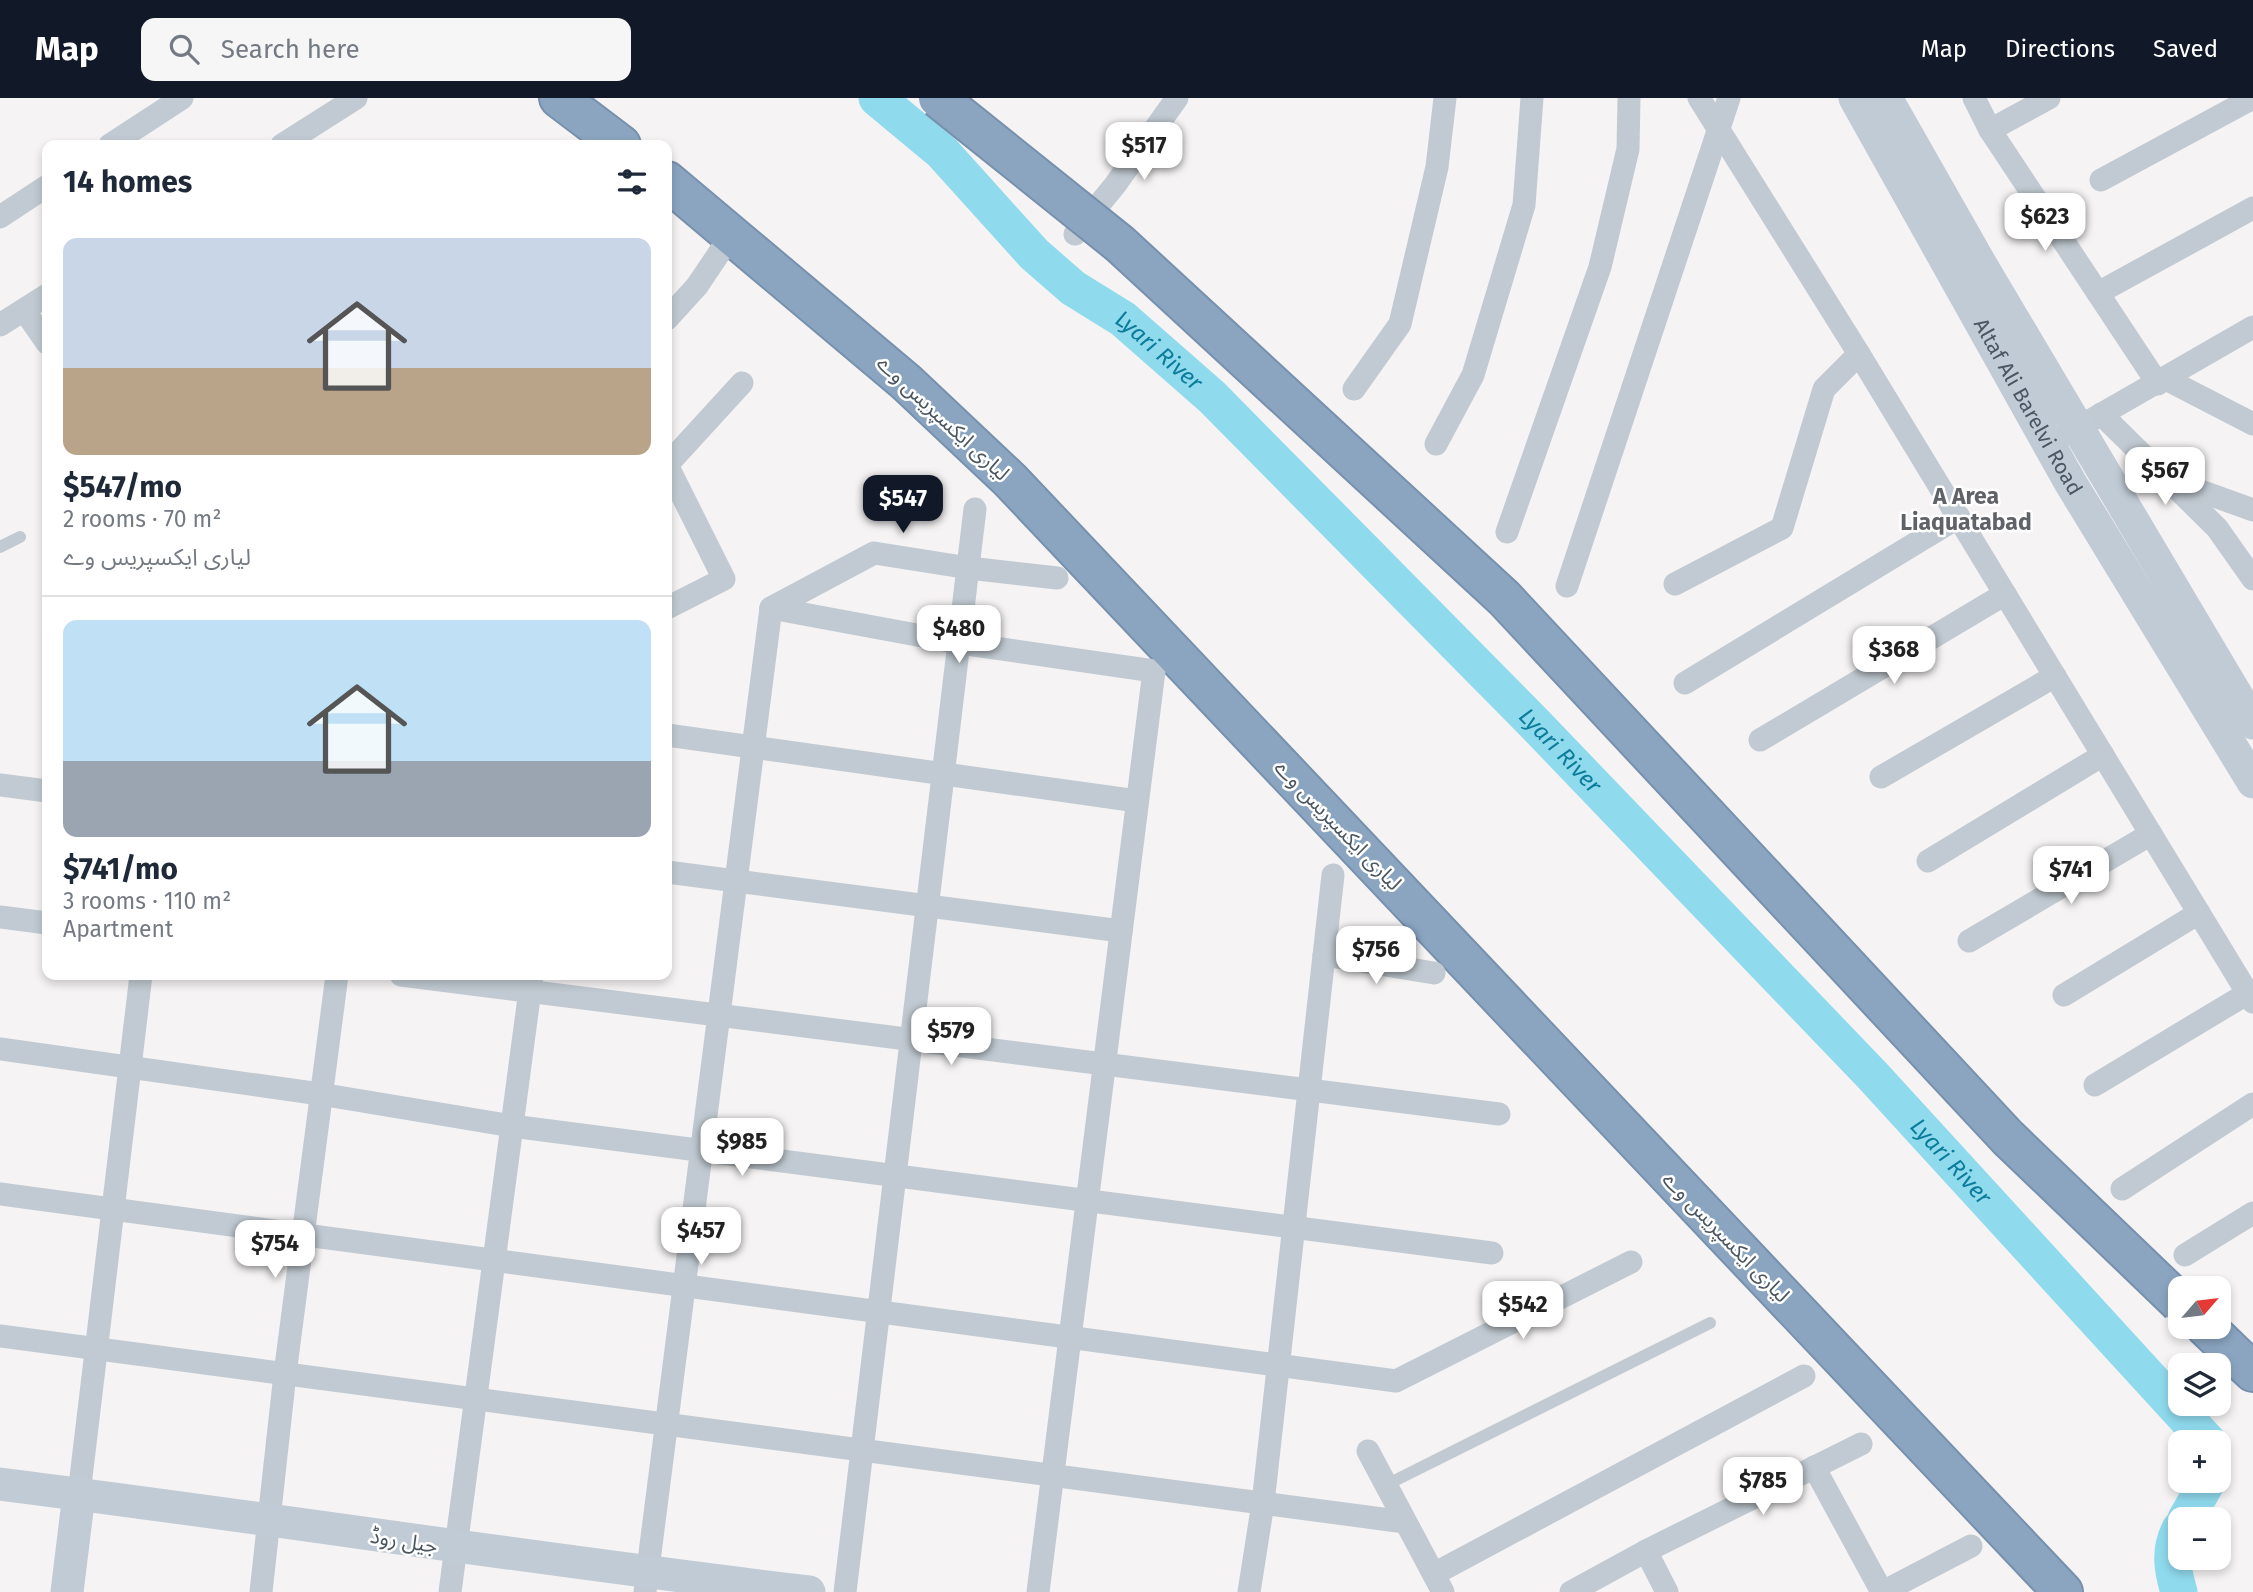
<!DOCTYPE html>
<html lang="en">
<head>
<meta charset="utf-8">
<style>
	body { margin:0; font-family:"Fira Sans","Noto Sans Arabic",sans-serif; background:#f6f6f7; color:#1f2937; height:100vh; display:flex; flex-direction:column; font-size:26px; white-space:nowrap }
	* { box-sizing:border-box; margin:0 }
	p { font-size:23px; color:#747a83 }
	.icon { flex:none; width:38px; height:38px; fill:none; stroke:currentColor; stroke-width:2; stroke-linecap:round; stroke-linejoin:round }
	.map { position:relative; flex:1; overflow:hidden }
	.panel { position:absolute; left:42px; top:42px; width:630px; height:840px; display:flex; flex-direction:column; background:#fff; border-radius:14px; box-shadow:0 4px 10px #0003 }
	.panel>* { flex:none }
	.needle { width:46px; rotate:62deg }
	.controls { position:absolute; left:2168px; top:1178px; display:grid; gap:14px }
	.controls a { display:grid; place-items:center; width:63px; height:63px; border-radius:14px; background:#fff; box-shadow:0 4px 10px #0003; font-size:35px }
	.price { position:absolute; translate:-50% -60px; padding:0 16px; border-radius:14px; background:#fff; color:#222; font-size:23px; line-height:46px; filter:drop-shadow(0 2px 4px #0008) }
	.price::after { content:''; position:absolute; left:50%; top:42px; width:21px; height:16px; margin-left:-10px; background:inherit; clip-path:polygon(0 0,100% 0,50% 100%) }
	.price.current { background:#111827; color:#fff }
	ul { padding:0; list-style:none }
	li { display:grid; align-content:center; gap:14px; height:371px; padding:0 21px }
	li+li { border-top:2px solid #e0e1e3 }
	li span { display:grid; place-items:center; height:217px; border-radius:14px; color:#555 }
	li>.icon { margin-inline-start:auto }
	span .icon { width:126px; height:126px; fill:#fffc; stroke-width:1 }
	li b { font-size:30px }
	h2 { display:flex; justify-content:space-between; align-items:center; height:84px; padding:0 21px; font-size:30px }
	header { display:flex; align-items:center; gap:42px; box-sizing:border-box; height:98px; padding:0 35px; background:#111827; color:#fff }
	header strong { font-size:33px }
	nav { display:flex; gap:38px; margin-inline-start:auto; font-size:24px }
	.search { width:490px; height:63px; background:#f6f6f7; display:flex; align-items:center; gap:18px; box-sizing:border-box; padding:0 24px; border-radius:14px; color:#747a83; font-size:26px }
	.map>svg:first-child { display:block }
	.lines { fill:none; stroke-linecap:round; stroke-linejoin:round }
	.river { stroke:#90daee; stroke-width:37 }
	.highway-casing { stroke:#7690ad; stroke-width:42 }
	.lane { stroke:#c1cad2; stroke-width:12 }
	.street { stroke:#c1cad2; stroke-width:23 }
	.secondary { stroke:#c1cbd6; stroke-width:33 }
	.highway { stroke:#8ba5c1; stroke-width:38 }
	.highway-bridge-casing { stroke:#7690ad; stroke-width:42; stroke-linecap:butt }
	.highway-bridge { stroke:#8ba5c1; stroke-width:38 }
	.labels { text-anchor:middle; stroke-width:5; stroke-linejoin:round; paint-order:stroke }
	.street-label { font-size:21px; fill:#4a5661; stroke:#fff }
	.water-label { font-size:23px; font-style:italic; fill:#0c7c9b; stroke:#fff }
	.neighbourhood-label { font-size:23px; font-weight:bold; fill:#5f6368; stroke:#fff }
</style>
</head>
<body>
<header>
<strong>Map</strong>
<div class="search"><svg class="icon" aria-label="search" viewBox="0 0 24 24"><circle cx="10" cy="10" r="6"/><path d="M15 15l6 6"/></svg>Search here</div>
<nav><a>Map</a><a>Directions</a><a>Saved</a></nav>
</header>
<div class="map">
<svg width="2253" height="1494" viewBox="0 0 2253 1494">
	<rect width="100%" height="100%" fill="#f5f3f3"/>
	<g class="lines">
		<g class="river">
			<path id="s1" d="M 877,0 L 942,54 L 1034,156 L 1073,190 L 1123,221 L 1212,299 L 1535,626 L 1872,977 L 2208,1344"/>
			<polyline points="2186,1421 2208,1382"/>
			<path d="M 2179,1494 C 2172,1471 2169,1452 2180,1431"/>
		</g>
		<g class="highway-casing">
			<g id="highway">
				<polyline points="559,0 621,47"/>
				<polyline points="667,83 906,284 1010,382 2063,1494"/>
				<polyline points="2205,1228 2253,1274"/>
			</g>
		</g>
		<g class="lane">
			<polyline points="0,449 20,439"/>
			<polyline points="1386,1387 1710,1225"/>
		</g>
		<g class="street">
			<polyline points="1699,0 1859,256 2253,904"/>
			<polyline points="1974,0 1990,32 2158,286"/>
			<polyline points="1990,32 2049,0"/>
			<polyline points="110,47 182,0"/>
			<polyline points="282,47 356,0"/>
			<polyline points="2101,82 2253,0"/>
			<polyline points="0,119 47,88"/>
			<polyline points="1075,136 1115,87 1177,0"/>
			<polyline points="2098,195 2253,110"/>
			<polyline points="24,212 47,245"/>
			<polyline points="667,221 697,188 732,136"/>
			<polyline points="0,227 47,197"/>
			<polyline points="2166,281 2253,326"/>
			<polyline points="1354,291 1400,226 1437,69 1445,0"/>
			<polyline points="2101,316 2217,430 2253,481"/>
			<polyline points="2067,336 2253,229"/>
			<polyline points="1436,346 1473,277 1524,107 1532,0"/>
			<polyline points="2173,383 2253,412"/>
			<polyline points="1507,434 1600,169 1628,51 1629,0"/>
			<polyline points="1675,486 1782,430 1824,291 1859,256"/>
			<polyline points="1567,488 1729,0"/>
			<polyline points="667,510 724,481 667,367 742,285"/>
			<polyline points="771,510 960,545 1154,573 1038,1494"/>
			<polyline points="771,510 874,455 969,470 1057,480"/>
			<polyline points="1685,585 1959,419"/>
			<polyline points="667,637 1137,703"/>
			<polyline points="1760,642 2005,496"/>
			<polyline points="1881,679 2055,578"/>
			<polyline points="0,687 47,693"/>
			<polyline points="1928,763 2103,657"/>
			<polyline points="667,774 1121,833"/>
			<polyline points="0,819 47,825"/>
			<polyline points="1969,843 2151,736"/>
			<polyline points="1324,857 1434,875"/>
			<polyline points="401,877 1499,1016"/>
			<polyline points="2064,897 2199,815"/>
			<polyline points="0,951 320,996 512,1028 1492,1155"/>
			<polyline points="2095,987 2248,895"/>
			<polyline points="2122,1091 2253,1006"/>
			<polyline points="0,1096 1396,1283 1631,1164"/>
			<polyline points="2185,1157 2253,1115"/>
			<polyline points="0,1238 1405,1424"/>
			<polyline points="1368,1353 1443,1494"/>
			<polyline points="1814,1369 1882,1494"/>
			<polyline points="79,1396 141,877"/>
			<polyline points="1646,1453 1667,1494"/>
			<polyline points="1434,1476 1804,1278"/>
			<polyline points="261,1494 285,1276 337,877"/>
			<polyline points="450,1494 532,877"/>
			<polyline points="645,1494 771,510"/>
			<polyline points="845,1494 975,411"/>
			<polyline points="1249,1494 1263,1405 1333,777"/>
			<polyline points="1571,1494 1646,1453 1861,1346"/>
			<polyline points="1883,1494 1971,1448"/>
		</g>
		<g class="secondary">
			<path id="s2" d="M 1855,0 L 2070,384 L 2253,684"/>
			<polyline points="1886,0 1981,167 2253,625"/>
			<path d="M 0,1386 C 270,1420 539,1462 809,1494"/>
			<polyline points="67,1494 79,1396"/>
		</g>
		<use href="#highway" class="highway"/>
		<g class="highway-bridge-casing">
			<polyline id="highway-bridge" points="938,0 1120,146 1504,500 2008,1040 2180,1205"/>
		</g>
		<use href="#highway-bridge" class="highway-bridge"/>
	</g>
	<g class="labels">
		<g class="street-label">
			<text dy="7" stroke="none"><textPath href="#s2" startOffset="354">Altaf Ali Barelvi Road</textPath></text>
			<text transform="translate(943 320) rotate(43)" y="7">لیاری ایکسپریس وے</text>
			<text transform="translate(1338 727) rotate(46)" y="7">لیاری ایکسپریس وے</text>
			<text transform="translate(1726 1139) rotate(46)" y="7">لیاری ایکسپریس وے</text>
			<text transform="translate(404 1443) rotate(9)" y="7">جیل روڈ</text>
		</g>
		<g class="water-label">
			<text dy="8" stroke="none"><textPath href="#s1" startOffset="380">Lyari River</textPath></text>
			<text dy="8" stroke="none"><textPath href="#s1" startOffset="947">Lyari River</textPath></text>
			<text dy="8" stroke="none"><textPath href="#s1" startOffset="1514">Lyari River</textPath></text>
		</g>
		<g class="neighbourhood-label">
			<text x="1966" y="406">A Area<tspan x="1966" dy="26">Liaquatabad</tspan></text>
		</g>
	</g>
</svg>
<div class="controls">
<a><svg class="needle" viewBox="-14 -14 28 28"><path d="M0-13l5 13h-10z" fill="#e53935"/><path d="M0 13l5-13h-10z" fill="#747a83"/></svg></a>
<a><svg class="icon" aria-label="layers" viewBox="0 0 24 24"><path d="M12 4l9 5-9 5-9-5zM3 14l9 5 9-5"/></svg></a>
<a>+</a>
<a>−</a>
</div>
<b class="price" style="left:1144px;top:84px">$517</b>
<b class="price" style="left:2045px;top:155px">$623</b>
<b class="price" style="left:2165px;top:409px">$567</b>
<b class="price current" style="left:903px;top:437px">$547</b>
<b class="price" style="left:959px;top:567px">$480</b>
<b class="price" style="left:1894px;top:588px">$368</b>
<b class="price" style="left:2071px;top:808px">$741</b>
<b class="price" style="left:1376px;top:888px">$756</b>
<b class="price" style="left:951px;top:969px">$579</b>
<b class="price" style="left:742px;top:1080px">$985</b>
<b class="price" style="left:701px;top:1169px">$457</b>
<b class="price" style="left:275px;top:1182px">$754</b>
<b class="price" style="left:1523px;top:1243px">$542</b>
<b class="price" style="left:1763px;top:1419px">$785</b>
<section class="panel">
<h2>14 homes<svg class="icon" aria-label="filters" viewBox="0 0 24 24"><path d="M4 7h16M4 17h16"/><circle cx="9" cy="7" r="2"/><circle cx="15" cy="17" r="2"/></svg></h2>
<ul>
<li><span style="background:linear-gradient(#c9d6e8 60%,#b9a48a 0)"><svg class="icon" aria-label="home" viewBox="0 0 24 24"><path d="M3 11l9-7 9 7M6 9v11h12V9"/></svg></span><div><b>$547/mo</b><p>2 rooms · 70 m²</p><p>لیاری ایکسپریس وے</p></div></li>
<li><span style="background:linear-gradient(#bfe0f5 65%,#9aa5b1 0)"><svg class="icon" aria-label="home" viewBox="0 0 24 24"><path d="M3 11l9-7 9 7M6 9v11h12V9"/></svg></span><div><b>$741/mo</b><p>3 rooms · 110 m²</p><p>Apartment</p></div></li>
</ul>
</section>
</div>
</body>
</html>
